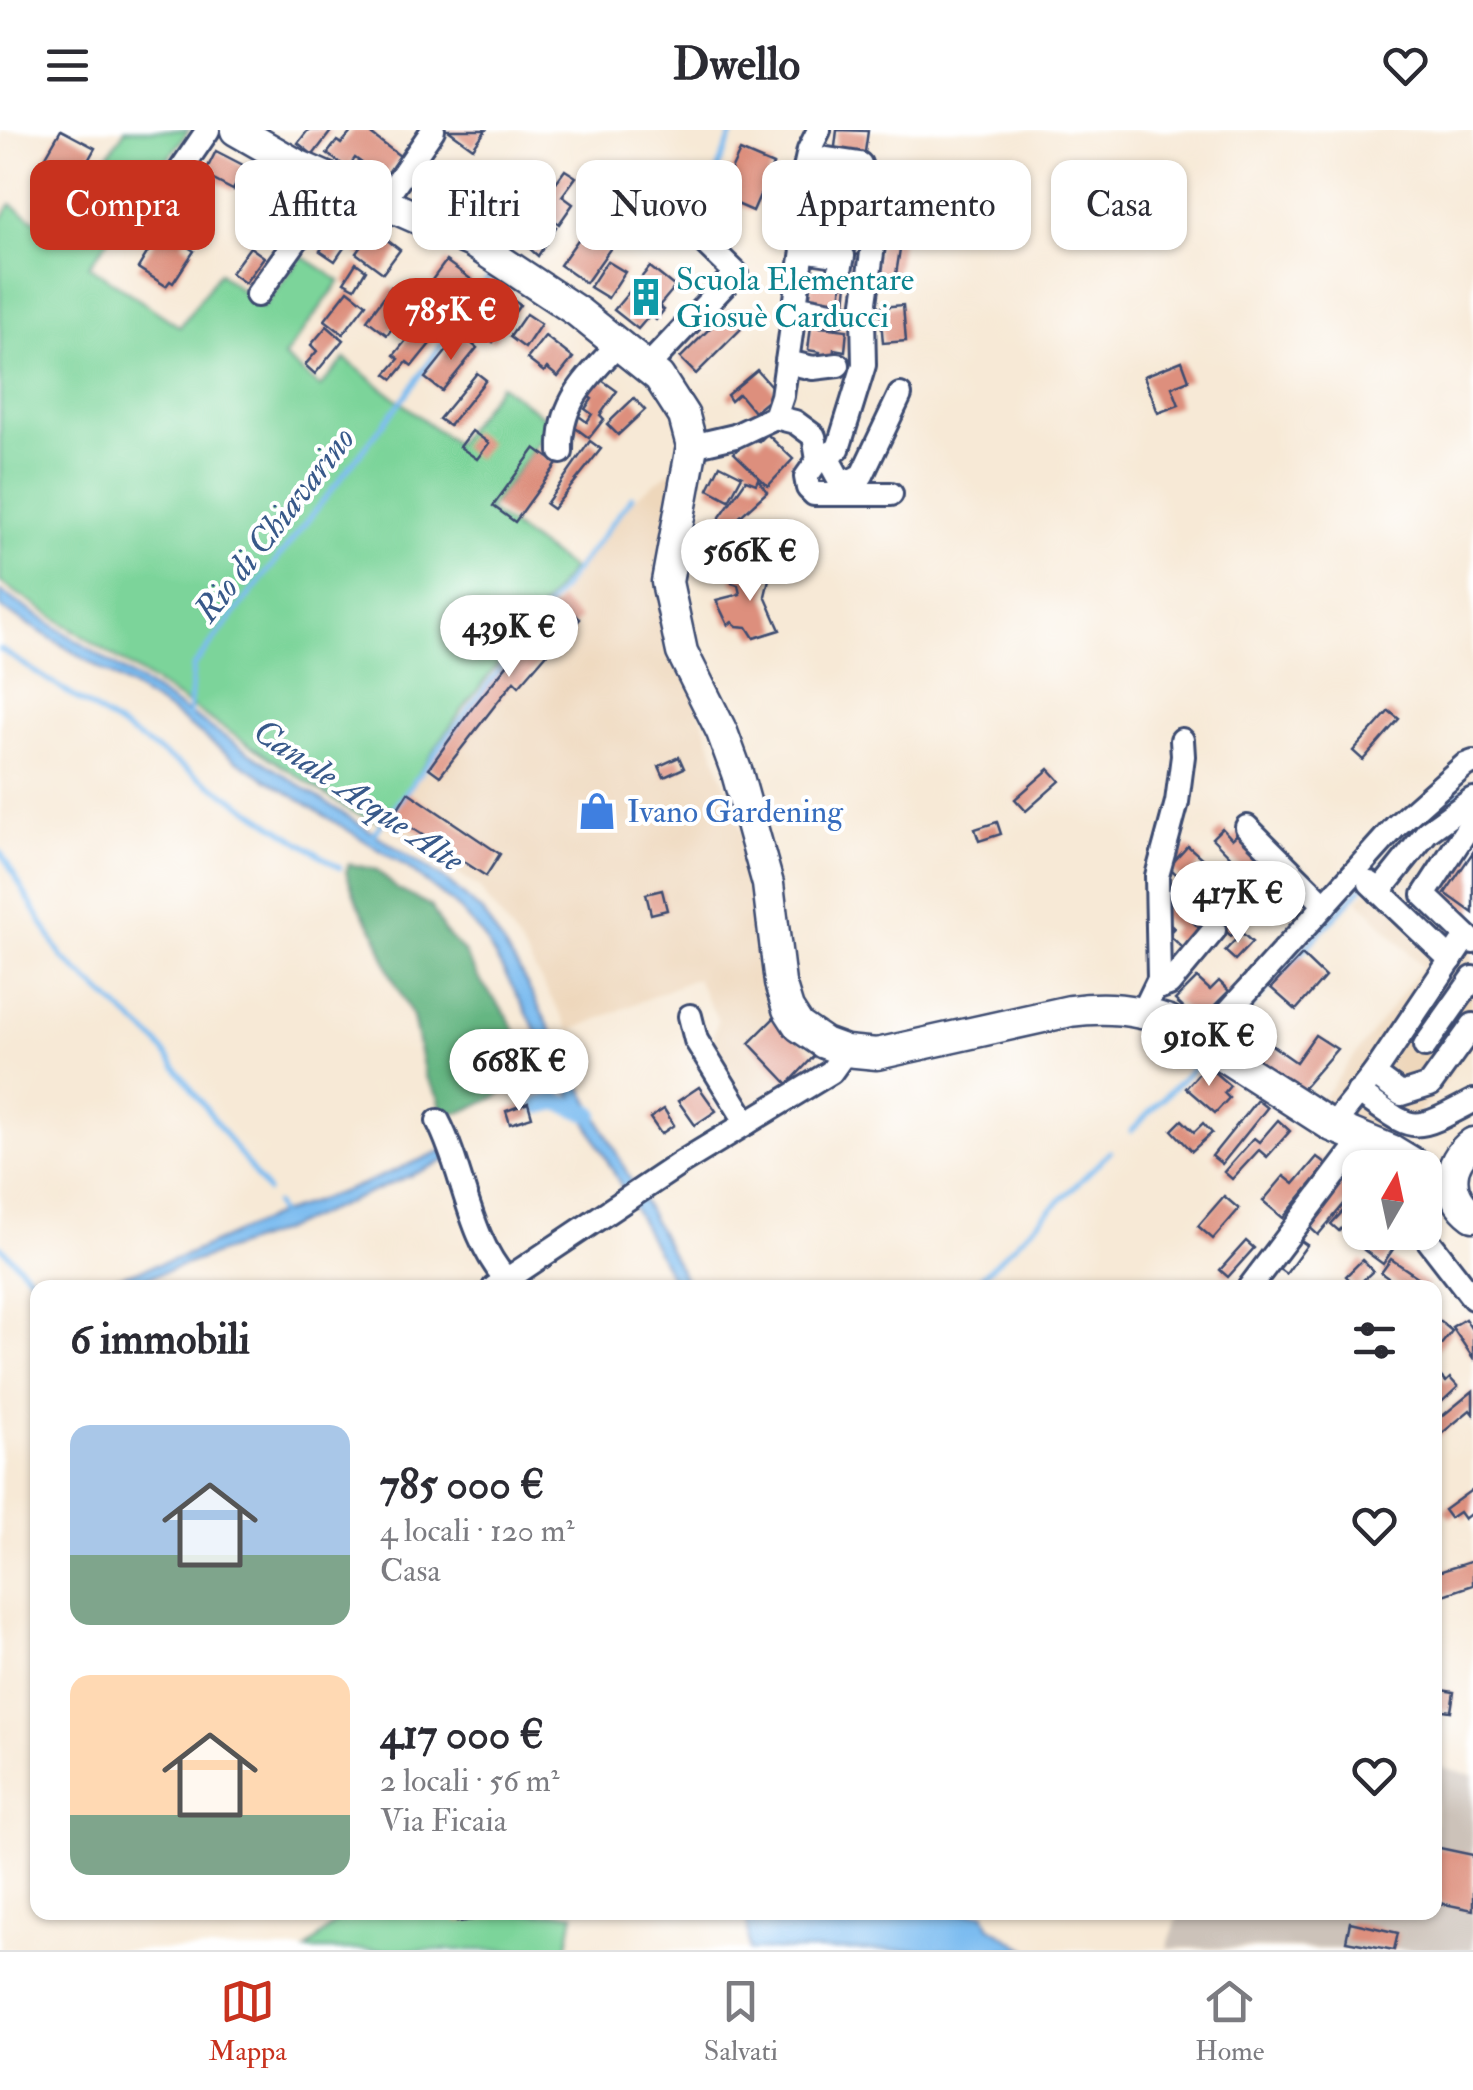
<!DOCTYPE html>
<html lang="it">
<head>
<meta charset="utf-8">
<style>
	body { margin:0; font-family:"IM FELL Double Pica",serif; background:#f2f2f3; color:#2b2b33; height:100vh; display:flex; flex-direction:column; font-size:38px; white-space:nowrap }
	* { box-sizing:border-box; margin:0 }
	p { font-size:32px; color:#7c7c81 }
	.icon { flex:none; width:55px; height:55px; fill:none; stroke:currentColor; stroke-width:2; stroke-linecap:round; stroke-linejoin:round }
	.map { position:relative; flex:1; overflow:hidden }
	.details { position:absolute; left:30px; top:1150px; width:1412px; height:640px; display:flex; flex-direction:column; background:#fff; border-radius:20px; box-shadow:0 2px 8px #0004 }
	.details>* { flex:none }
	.top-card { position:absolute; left:30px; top:30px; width:1415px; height:90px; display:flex; gap:20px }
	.needle { width:65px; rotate:9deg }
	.buttons { position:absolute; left:1342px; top:1020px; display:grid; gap:20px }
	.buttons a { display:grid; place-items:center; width:100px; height:100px; border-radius:20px; background:#fff; box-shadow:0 2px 8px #0004; font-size:50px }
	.price { position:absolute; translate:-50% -85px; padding:0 22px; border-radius:35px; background:#fff; color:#222; font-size:32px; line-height:65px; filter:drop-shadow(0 2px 5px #0008) }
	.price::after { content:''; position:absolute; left:50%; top:60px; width:30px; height:22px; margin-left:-15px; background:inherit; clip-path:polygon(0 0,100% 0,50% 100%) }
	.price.on { background:#c8321e; color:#fff }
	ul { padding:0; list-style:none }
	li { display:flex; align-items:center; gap:30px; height:250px; padding:0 40px }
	li span { display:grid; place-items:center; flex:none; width:280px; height:200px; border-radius:20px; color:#555 }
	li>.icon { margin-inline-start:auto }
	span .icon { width:120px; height:120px; fill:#fffc; stroke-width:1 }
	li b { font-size:42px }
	h2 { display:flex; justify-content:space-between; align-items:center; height:120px; padding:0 40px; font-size:42px }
	.pill { padding:0 35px; border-radius:20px; background:#fff; box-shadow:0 2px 8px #0004; font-size:35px; line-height:90px }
	.pill.on { background:#c8321e; color:#fff }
	header { display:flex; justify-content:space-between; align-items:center; height:130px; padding:0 40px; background:#fff; font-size:45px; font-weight:800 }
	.tab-bar { display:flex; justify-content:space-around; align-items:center; height:140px; border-top:2px solid #e1e1e2; background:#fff; font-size:28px; color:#7c7c81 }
	.tab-bar a { display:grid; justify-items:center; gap:5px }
	.tab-bar .on { color:#c8321e }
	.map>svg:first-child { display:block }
	.built { fill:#eed7bb }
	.industrial { fill:#ccc2b9 }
	.green { fill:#7cd49a; stroke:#4c827c; stroke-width:2.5 }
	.forest { fill:#65b682; stroke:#407270; stroke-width:2.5 }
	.water { fill:#7bbcf0; stroke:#4b76a7; stroke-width:2.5 }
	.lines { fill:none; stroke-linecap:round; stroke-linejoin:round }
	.stream { stroke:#7bbcf0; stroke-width:5 }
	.canal { stroke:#7bbcf0; stroke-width:18 }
	.building { fill:#dd8f7d }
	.minor-casing { stroke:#3c4b70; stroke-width:28 }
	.major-casing { stroke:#3c4b70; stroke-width:35 }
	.minor { stroke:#fff; stroke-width:22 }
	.major { stroke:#fff; stroke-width:30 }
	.labels { text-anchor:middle; stroke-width:8; stroke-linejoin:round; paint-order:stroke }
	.culture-label { font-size:32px; fill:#0d838f; stroke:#fff; text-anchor:start }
	.shop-label { font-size:32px; fill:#366cbe; stroke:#fff; text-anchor:start }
	.water-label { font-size:35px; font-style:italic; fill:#38598a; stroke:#fff }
</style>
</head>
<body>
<header><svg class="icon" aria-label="menu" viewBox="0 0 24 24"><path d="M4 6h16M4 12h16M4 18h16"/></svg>Dwello<svg class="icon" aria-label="heart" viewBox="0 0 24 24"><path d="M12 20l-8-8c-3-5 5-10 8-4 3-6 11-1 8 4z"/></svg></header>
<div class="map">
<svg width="1473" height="1820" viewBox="0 0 1473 1820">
	<rect width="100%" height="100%" fill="#fff"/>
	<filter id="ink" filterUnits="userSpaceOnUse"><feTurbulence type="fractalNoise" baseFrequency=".01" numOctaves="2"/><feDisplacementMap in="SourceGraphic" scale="20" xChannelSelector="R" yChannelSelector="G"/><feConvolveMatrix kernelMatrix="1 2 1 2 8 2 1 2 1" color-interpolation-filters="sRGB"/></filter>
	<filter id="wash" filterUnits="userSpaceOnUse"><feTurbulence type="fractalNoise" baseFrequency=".0048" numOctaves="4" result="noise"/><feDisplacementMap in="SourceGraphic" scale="40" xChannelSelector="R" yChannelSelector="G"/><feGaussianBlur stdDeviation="2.25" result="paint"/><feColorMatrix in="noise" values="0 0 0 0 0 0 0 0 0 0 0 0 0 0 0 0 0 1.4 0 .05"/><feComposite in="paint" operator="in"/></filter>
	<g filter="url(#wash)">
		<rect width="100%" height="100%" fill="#f7e9d6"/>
		<g class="built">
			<polygon points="681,333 658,460 819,924 829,932 749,982 710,916 718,890 696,848 570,901 520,814 479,758 384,693 462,580 572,439 629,373"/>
			<polygon points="1473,662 1473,910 1442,955 1395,1011 1318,974 1422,837 1358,769"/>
		</g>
		<polygon class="industrial" points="1435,1636 1473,1645 1473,1820 1167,1818 1179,1783 1435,1782"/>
		<g class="green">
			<polygon points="125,0 189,0 89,136 180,197 219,143 263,177 302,126 340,151 284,227 320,257 345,229 455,314 500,255 553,293 488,380 572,439 462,580 384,693 351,681 0,452 0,91 11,74 54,104"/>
			<polygon points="345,1783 574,1783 567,1820 306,1820"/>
		</g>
		<polygon class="forest" points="349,734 377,740 397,759 431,776 444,801 463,821 479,849 507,886 521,913 523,932 517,951 496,967 462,982 441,983 439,968 425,946 413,887 390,843 376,804 358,775 346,742"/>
		<g class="water">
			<polygon points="0,461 447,751 483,783 519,840 634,1056 624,1061 506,845 483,806 455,775 407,737 234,629 171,582 0,477"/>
			<polygon points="446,1019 449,1029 278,1102 121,1157 81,1158 179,1128 279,1084 361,1055"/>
			<polygon points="641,1067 689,1157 676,1157 631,1073"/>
			<polygon points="747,1783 984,1783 989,1796 1028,1820 749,1820"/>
		</g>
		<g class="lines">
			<g class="stream">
				<polyline points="656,124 705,69 734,0"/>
				<polyline points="0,519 340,738"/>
				<polyline points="189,586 193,537 406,265 495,139"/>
				<polyline points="1436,682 1473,652"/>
				<polyline points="372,706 632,367"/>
				<polyline points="0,721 62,827 157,912 267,1061"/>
				<polyline points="1373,746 1407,710"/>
				<polyline points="1221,909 1362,757"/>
				<polyline points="1131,1001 1204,927"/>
				<polyline points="275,1074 279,1084"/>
				<polyline points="0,1116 41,1158"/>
				<polyline points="970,1158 1110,1022"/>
			</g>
			<polyline class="canal" points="540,975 558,971 591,984"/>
		</g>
		<g id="blocks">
			<g class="building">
				<polygon points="61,0 95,18 80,45 46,26"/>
				<polygon points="308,0 332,0 313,25 298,13"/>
				<polygon points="353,0 376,0 372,5 400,26 384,49 355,28 348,38 327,24 337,11 341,14"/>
				<polygon points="448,0 486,0 473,18"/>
				<polygon points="837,0 868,1 864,29 834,25"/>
				<polygon points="216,21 245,36 233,60 204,45"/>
				<polygon points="740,21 773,35 753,81 719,66"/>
				<polygon points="479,29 497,42 485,60 506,74 491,97 451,70"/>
				<polygon points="253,38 281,53 273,68 265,63 260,72 247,65 253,53 247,49"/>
				<polygon points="565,40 576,47 562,66 573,74 559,94 546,84 549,79 541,73"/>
				<polygon points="287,58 313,76 288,112 264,96 252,113 240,105 256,83 264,89"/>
				<polygon points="525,67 540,78 536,84 556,97 538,126 519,109 516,114 501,104"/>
				<polygon points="147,70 162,82 149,99 133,87"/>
				<polygon points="329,82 343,91 339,97 352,106 335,131 320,121 326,112 314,104"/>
				<polygon points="882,83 905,87 895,151 873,147"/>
				<polygon points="620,85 629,92 586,153 560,135 582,104 589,110 594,103 603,109"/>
				<polygon points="168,89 189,103 182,113 194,121 173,153 170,151 166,156 138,138"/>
				<polygon points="376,96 389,106 387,110 400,120 383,143 356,123"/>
				<polygon points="250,117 264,127 245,153 231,143"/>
				<polygon points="850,124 863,125 857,175 845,173"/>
				<polygon points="446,131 472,150 458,169 432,150"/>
				<polygon points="607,131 625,142 608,168 590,157"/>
				<polygon points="356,133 366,140 355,158 344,152"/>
				<polygon points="650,137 675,157 659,176 664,180 656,190 650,185 638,199 614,180"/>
				<polygon points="812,146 842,149 840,175 809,172"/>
				<polygon points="391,157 412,172 387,205 367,190"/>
				<polygon points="487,159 496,166 500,161 520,175 493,212 479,202 485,194 469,183"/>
				<polygon points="348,160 366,174 343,204 325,190"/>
				<polygon points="451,168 462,177 449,193 438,184"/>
				<polygon points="903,175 906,211 883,213 880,177"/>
				<polygon points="729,179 745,195 696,244 680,228"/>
				<polygon points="526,184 541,194 525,218 510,207"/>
				<polygon points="422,191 438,204 412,236 407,232 393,249 386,244 399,229 394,225"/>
				<polygon points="327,196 343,210 315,244 305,235 317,221 311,215"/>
				<polygon points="811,196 847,200 845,221 834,219 833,231 819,229 820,222 808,220"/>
				<polygon points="460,204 477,218 442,261 425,248"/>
				<polygon points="545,206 573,228 558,247 547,238 544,242 527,229"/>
				<polygon points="1182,231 1189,250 1172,257 1179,275 1158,283 1144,246"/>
				<polygon points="757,240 777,263 754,282 739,264 731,271 727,265"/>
				<polygon points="477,243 486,250 449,296 439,289"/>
				<polygon points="596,246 617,261 600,285 604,289 589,308 569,293 576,284 587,292 592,284 585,279 592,269 583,262"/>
				<polygon points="634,268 645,280 618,305 607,294"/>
				<polygon points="472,301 489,313 477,329 460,317"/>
				<polygon points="767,304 793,329 768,356 734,323 751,305 759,312"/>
				<polygon points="590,311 601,319 553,379 546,374"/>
				<polygon points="535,318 557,334 515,392 493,376"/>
				<polygon points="720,335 742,346 729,370 708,359"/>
				<polygon points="758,349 767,362 722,403 713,397 746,350 756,354"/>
				<polygon points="732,440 770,445 765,466 780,500 754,508 747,497 737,496 732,492 728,495 716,470 740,464 738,455 732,453"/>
				<polygon points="560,470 580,489 560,511 554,505 545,514 551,519 519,556 514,551 440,646 429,638 473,577"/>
				<polygon points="1389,581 1399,589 1363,630 1353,621"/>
				<polygon points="679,627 684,638 664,647 659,636"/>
				<polygon points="1049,639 1060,651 1026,681 1015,669"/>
				<polygon points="408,662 500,724 486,746 393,686"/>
				<polygon points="997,692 1001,704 979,711 975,699"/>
				<polygon points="1222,698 1232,709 1242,700 1270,729 1251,748 1212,708"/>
				<polygon points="1188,716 1204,730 1184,752 1169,737"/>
				<polygon points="1473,722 1473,783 1445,763"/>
				<polygon points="1239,759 1259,777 1231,806 1212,788"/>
				<polygon points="662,760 667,780 651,784 646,764"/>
				<polygon points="1177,765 1195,781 1189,788 1201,800 1184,819 1168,804 1174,798 1159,785"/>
				<polygon points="1242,803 1252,812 1235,830 1225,821"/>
				<polygon points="1302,825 1325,847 1296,880 1271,858"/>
				<polygon points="1197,848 1210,860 1219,851 1229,861 1198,892 1175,870"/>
				<polygon points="775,887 815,925 788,954 749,913"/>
				<polygon points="1250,900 1296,932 1315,905 1337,919 1296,966 1232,920"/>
				<polygon points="1206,935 1230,956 1224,963 1229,968 1215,983 1186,958"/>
				<polygon points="699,957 716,981 695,995 678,971"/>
				<polygon points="1257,970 1267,978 1222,1034 1212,1026"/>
				<polygon points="528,973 532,987 510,994 506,981"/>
				<polygon points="664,979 674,995 661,1004 650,988"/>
				<polygon points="1182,990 1194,1002 1203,993 1212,1003 1192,1021 1172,1000"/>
				<polygon points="1278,990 1290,1001 1267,1027 1259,1020 1232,1049 1224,1042 1254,1008 1259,1012"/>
				<polygon points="1317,1027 1327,1035 1283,1088 1263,1071 1284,1046 1294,1054"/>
				<polygon points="1351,1041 1360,1049 1360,1055 1318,1105 1306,1094"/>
				<polygon points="1360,1063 1360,1103 1348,1091 1339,1101 1331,1094"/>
				<polygon points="1224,1066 1239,1079 1213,1109 1198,1096"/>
				<polygon points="1377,1102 1391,1102 1400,1109 1383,1134 1364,1120"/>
				<polygon points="1295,1107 1307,1115 1286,1144 1275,1136"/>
				<polygon points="1246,1111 1254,1118 1228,1147 1220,1140"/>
				<polygon points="1391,1129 1428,1154 1426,1158 1402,1158 1381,1143"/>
				<polygon points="1362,1130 1373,1141 1356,1157 1346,1146"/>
				<polygon points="1435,1187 1452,1201 1435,1222"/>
				<polygon points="1465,1189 1473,1201 1473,1228 1452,1197"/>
				<polygon points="1435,1241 1446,1252 1450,1248 1458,1257 1435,1278"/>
				<polygon points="1473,1261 1473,1284 1470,1280 1435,1309 1435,1292"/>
				<polygon points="1473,1359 1473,1382 1464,1389 1459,1382 1450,1388 1444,1380"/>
				<polygon points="1473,1431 1473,1455 1441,1466 1435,1443"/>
				<polygon points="1435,1559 1454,1562 1451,1581 1435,1579"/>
				<polygon points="1435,1717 1473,1725 1473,1780 1435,1772"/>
				<polygon points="456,1782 509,1782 509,1785 457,1792"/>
				<polygon points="1350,1792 1398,1803 1394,1820 1346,1811"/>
			</g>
		</g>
	</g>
	<g filter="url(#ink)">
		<use href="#blocks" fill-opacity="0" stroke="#3c4b70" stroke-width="2.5"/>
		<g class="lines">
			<g class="minor-casing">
				<g id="minor">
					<polyline points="808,26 860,34"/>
					<polyline points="160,70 208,0"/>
					<polyline points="384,71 433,0"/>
					<polyline points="803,120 843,126 840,140"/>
					<polyline points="257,165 338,52"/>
					<polyline points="794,176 837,184"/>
					<polyline points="787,232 813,238 838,235"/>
					<polyline points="647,237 736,143 698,106"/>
					<polyline points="775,287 795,292 814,306 818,330 806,347 808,358 814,364 891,364"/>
					<polyline points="692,316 735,306 775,287 782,266 803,120 798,72 809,20 819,0"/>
					<path d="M 561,322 C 559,270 588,248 620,212"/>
					<polyline points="827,327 839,349 851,351 862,345 900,265"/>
					<polyline points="818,330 838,319 864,235 863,186 879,74 899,73"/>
					<polyline points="1473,690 1424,765 1473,812"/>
					<polyline points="1247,697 1325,775"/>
					<polyline points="1370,753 1451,830"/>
					<polyline points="1379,762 1427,702 1473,669"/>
					<polyline points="1155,859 1169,854 1214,800"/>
					<polyline points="1143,882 1159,849 1157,746 1177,672 1183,626 1182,610"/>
					<polyline points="690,886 696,910 747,993"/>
					<polyline points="1202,911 1396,696 1465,635 1473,632"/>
					<polyline points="1425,916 1473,848"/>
					<polyline points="1374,944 1466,807"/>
					<path d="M 1358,962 C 1416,1002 1409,1005 1473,971"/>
					<path d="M 438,991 C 464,1041 468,1106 506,1149"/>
					<polyline points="1332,996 1374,944 1401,964 1430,955 1473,895"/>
					<polyline points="1422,1102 1473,1168"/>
					<polyline points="494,1158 681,1033 831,942 846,921"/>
					<polyline points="1249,1158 1362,1009"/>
				</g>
			</g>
			<g class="major-casing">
				<g id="major">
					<path d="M 236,0 L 297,35 L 472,112 L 578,182 L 659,247 L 684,286 L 692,316 L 667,452 L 682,522 L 722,602 L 737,643 L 768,754 L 780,853 L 788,879 L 799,896 L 824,913 L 846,921 L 877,924 L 1070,881 C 1106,876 1135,879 1169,891 L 1332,996 L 1393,1021 L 1421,1038"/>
					<path d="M 1473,1013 C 1445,1033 1446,1066 1473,1086"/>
				</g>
			</g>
			<use href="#minor" class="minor"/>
			<use href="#major" class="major"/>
		</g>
	</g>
	<defs>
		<g id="building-bare" transform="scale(3)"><path d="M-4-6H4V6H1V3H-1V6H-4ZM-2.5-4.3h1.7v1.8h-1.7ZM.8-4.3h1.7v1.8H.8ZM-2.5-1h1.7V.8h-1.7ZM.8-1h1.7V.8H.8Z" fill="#0f9aa8" stroke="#fff" stroke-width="2.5" paint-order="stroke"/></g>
		<g id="shop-bare" transform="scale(3)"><path d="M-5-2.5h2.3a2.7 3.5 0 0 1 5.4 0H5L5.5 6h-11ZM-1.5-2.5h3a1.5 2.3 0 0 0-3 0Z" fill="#3f7fe0" stroke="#fff" stroke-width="2.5" paint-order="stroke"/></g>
	</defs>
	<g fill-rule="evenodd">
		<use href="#building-bare" x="646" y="167"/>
		<use href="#shop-bare" x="597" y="681"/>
	</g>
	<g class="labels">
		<g class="culture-label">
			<text x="676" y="160">Scuola Elementare<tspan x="676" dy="37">Giosuè Carducci</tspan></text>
		</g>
		<g class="shop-label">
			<text x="627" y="692">Ivano Gardening</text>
		</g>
		<g class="water-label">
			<text transform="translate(274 394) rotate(-52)" y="12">Rio di Chiavarino</text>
			<text transform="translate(359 665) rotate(34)" y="12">Canale Acque Alte</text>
		</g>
	</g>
</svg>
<div class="buttons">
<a><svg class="needle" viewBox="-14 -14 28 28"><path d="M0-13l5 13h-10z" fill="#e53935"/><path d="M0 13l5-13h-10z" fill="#7c7c81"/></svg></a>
</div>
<b class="price on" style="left:451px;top:233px">785K €</b>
<b class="price" style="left:750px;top:474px">566K €</b>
<b class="price" style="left:509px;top:550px">439K €</b>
<b class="price" style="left:1238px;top:816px">417K €</b>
<b class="price" style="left:1209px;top:959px">910K €</b>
<b class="price" style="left:519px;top:984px">668K €</b>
<div class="top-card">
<a class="pill on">Compra</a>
<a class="pill">Affitta</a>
<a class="pill">Filtri</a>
<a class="pill">Nuovo</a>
<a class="pill">Appartamento</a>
<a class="pill">Casa</a>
</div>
<section class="details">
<h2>6 immobili<svg class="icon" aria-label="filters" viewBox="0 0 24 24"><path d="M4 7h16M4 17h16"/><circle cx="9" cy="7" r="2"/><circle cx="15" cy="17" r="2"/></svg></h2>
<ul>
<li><span style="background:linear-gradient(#a9c7e8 65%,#7fa58c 0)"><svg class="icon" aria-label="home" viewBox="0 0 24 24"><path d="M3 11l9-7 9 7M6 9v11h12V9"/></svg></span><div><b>785 000 €</b><p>4 locali · 120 m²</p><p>Casa</p></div><svg class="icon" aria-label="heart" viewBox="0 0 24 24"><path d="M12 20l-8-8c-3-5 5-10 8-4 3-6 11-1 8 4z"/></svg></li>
<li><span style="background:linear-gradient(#ffd9b3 70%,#7fa58c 0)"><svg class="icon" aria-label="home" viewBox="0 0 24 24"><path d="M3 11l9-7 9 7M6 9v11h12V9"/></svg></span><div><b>417 000 €</b><p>2 locali · 56 m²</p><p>Via Ficaia</p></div><svg class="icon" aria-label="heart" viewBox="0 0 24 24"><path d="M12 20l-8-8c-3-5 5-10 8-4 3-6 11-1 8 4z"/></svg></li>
</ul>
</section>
</div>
<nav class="tab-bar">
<a class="on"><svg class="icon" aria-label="map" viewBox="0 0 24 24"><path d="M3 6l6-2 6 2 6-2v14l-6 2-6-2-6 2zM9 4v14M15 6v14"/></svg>Mappa</a>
<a><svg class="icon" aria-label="saved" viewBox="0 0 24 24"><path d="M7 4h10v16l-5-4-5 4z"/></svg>Salvati</a>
<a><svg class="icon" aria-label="home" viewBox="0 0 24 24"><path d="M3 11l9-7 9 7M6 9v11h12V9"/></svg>Home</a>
</nav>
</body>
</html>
